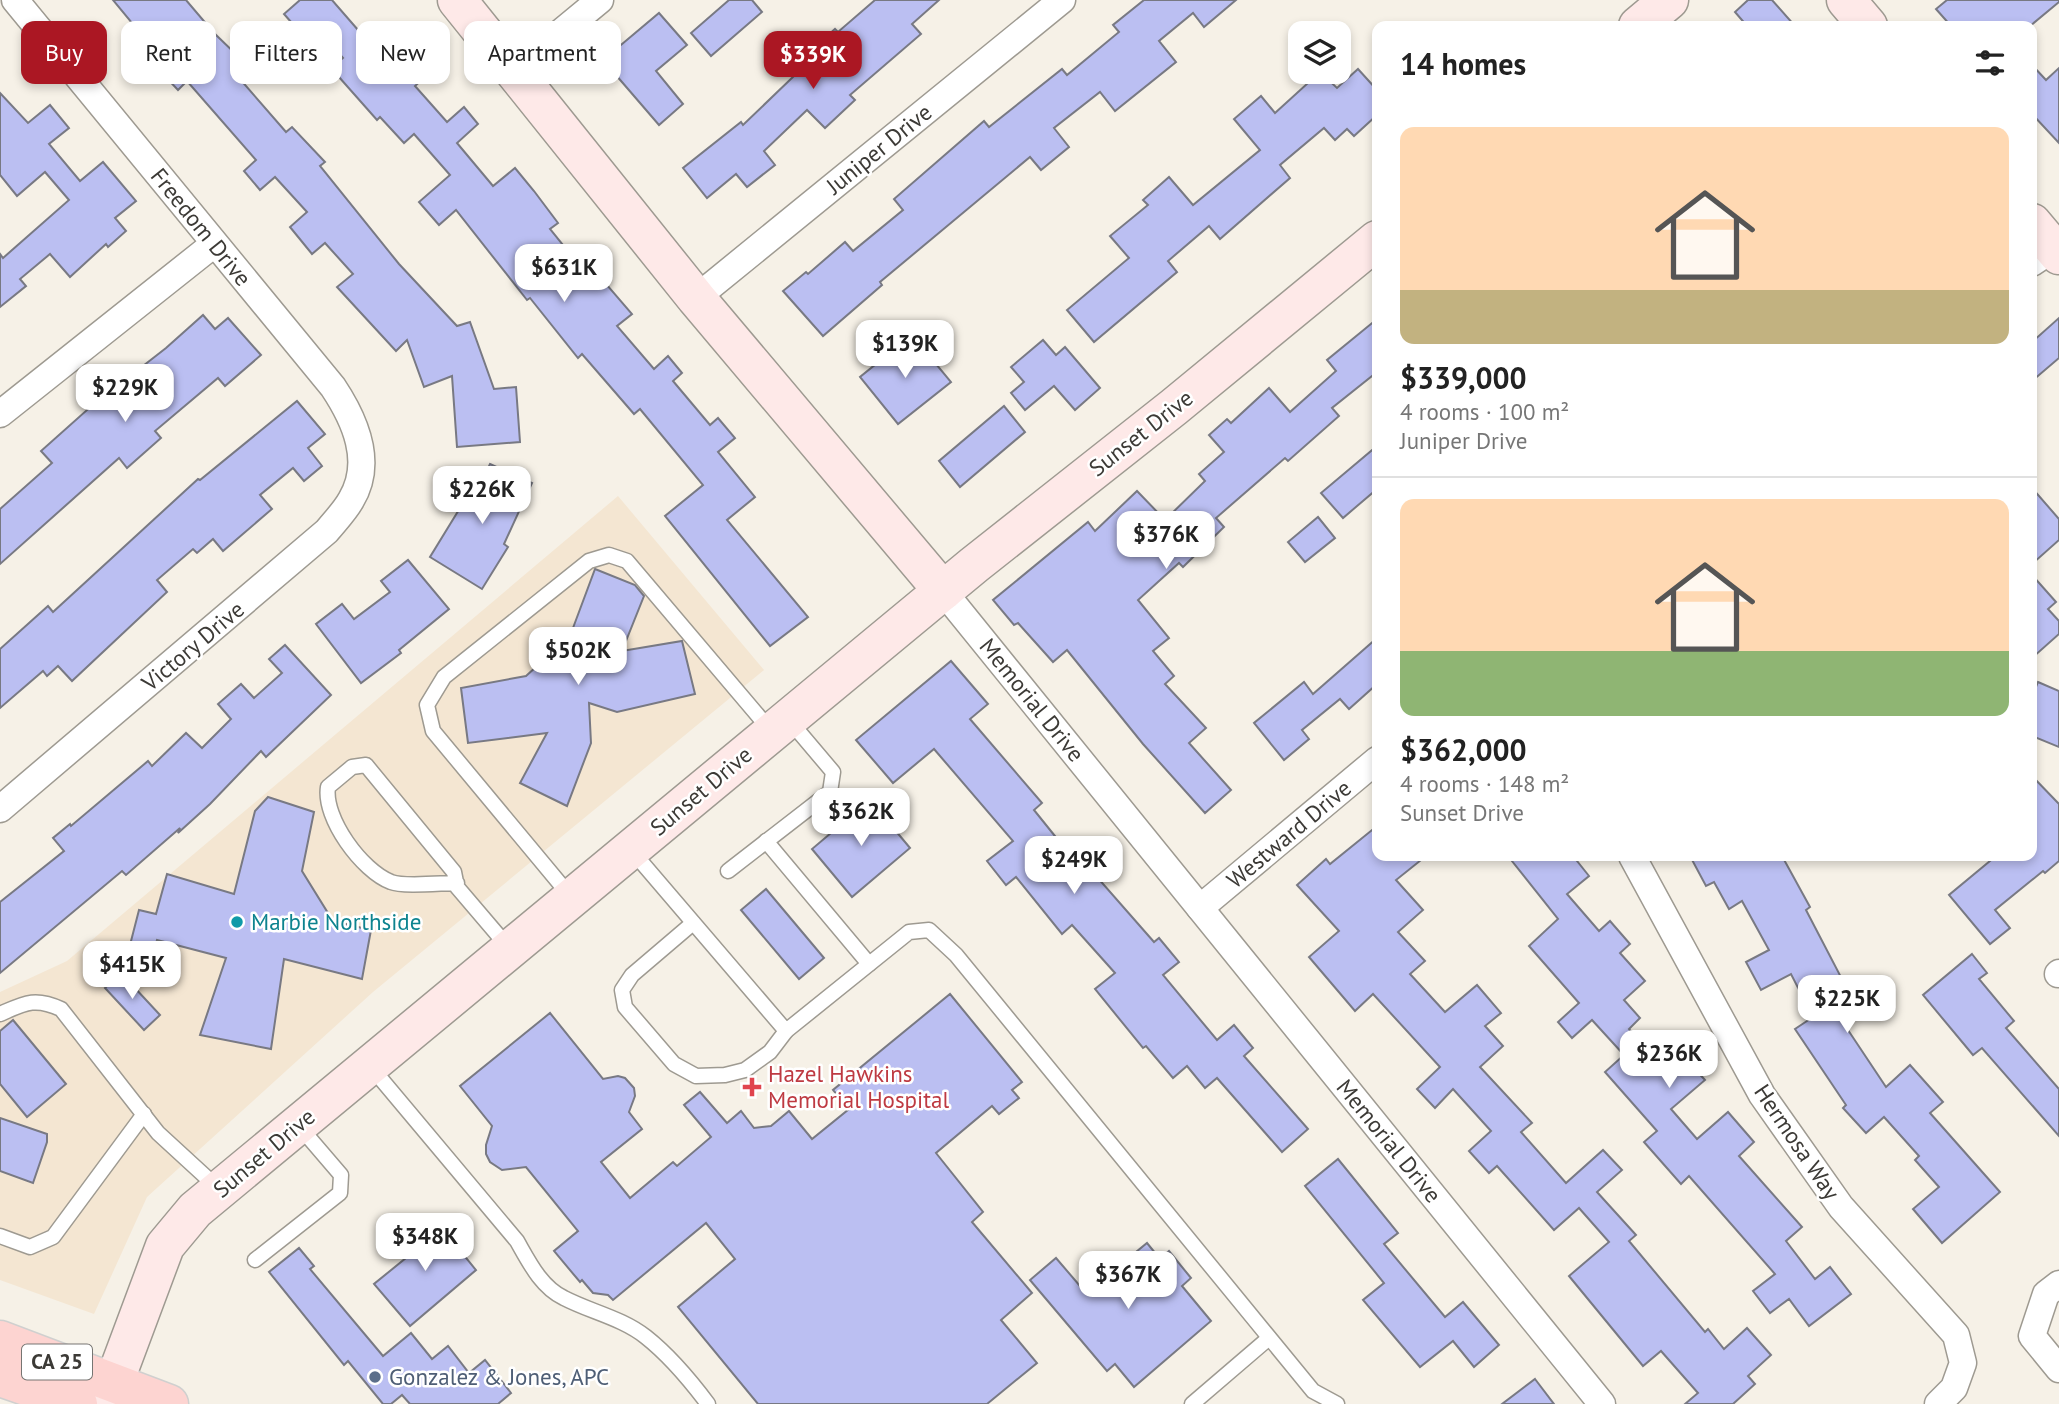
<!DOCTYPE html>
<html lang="en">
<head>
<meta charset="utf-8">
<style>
	body { margin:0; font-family:"PT Sans",sans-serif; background:#f6f6f6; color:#222; height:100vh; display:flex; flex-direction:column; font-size:26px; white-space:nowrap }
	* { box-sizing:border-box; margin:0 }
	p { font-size:23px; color:#767676 }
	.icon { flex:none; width:38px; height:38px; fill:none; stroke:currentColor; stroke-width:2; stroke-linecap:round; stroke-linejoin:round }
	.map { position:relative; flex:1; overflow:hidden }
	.side { position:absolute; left:1372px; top:21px; width:665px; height:840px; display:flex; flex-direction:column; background:#fff; border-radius:14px; box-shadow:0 4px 10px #0003 }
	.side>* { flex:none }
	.guide { position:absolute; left:21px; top:21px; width:665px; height:63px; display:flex; gap:14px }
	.controls { position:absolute; left:1288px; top:21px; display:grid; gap:14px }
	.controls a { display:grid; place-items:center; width:63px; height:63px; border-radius:14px; background:#fff; box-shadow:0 4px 10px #0003; font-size:35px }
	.price { position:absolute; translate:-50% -60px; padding:0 16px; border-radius:14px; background:#fff; color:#222; font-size:23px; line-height:46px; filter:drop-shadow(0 2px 4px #0008) }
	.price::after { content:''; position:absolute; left:50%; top:42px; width:21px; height:16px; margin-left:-10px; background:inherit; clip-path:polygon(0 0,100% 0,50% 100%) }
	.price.current { background:#ab1723; color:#fff }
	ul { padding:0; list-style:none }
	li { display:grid; align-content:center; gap:14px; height:371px; padding:0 28px }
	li+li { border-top:2px solid #e0e0e0 }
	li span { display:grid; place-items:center; height:217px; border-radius:14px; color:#555 }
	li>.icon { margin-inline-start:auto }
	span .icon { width:126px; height:126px; fill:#fffc; stroke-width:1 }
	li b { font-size:30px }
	h2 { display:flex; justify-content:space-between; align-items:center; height:84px; padding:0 28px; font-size:30px }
	.pill { padding:0 24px; border-radius:14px; background:#fff; box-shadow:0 4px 10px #0003; font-size:24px; line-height:63px }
	.pill.current { background:#ab1723; color:#fff }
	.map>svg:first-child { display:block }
	.commercial { fill:#f4e6d2 }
	.building { fill:#bbbff2; stroke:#787983; stroke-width:2 }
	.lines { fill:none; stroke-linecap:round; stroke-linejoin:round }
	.lane-casing { stroke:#9e9a91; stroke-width:17 }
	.street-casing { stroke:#9e9a91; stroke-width:29 }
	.secondary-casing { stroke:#9e9a91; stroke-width:41 }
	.primary-casing { stroke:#d0d0cf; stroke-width:41 }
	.lane { stroke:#fff; stroke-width:14 }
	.street { stroke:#fff; stroke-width:26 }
	.secondary { stroke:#fee9e8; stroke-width:38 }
	.primary { stroke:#fdd4d1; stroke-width:38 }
	.culture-dot { fill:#0f9aa8; stroke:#fff; stroke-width:2.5 }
	.health-dot { fill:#e0444e; stroke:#fff; stroke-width:2.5 }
	.service-dot { fill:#5c6f8a; stroke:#fff; stroke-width:2.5 }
	.labels { text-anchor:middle; stroke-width:5; stroke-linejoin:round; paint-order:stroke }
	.shield { fill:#fff; stroke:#767572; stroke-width:2 }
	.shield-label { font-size:21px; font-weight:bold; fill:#3c3a36 }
	.street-label { font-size:23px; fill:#3c3a36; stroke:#fff }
	.culture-label { font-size:23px; fill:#0d838f; stroke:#fff; text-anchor:start }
	.health-label { font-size:23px; fill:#be3a42; stroke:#fff; text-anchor:start }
	.service-label { font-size:23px; fill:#4e5e75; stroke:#fff; text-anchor:start }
</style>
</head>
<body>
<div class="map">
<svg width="2059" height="1404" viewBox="0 0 2059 1404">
	<rect width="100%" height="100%" fill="#f6f1e7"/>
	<polygon class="commercial" points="618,496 764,670 373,992 147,1197 94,1314 0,1280 0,992 67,961"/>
	<g class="building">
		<polygon points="113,0 186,0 214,33 243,61 233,71 286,132 292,127 325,162 320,166 399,264 457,326 470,322 494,389 516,387 520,442 457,447 452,376 424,387 407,340 396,351 337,287 353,274 325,243 312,254 290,227 307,212 275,177 260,190 244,171 256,160 187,81 178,90 163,74 134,41 142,35"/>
		<polygon points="300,0 332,0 365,38 378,27 409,62 418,53 433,70 415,86 447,122 464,107 478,124 457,143 493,186 515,168 534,191 558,223 550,229 588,276 595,271 632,314 617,326 654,369 668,356 682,373 673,381 710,425 718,418 735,438 718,452 755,497 727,520 808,617 770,646 665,516 703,485 640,409 634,414 582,354 578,358 530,298 527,300 456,210 439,225 419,202 450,175 414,134 404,143 380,117 377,120 331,68 343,58 318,29 306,39 284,14"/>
		<polygon points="729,0 752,0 762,12 711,56 691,33"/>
		<polygon points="875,0 939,0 912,24 921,34 850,95 855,100 825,128 807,110 764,151 775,165 747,187 736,174 707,198 683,168 741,122 743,125 820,51 816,46 835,29 838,32"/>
		<polygon points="1144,0 1236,0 1204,27 1193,13 1159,41 1176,62 1115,111 1100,92 1054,128 1069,147 1041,170 1030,157 880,282 882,285 823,336 783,291 806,272 808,274 845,242 853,251 903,210 894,199 984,121 989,127 1062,69 1067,75 1119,32 1113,25"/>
		<polygon points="1748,0 1772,0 1795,26 1747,26 1735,12"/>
		<polygon points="1947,0 2059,0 2059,2 2030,26 1951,26 1936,9"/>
		<polygon points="659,13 687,45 656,71 683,104 659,125 603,60"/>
		<polygon points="2032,65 2046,80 2059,68 2059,143 2032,114"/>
		<polygon points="1358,69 1377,90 1377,115 1354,136 1347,129 1335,140 1324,128 1280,165 1290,178 1220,239 1209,226 1168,261 1177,272 1094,342 1067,310 1129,258 1110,236 1148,205 1143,200 1169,177 1193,205 1260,150 1234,119 1261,96 1275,113 1320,72 1337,88"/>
		<polygon points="0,93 28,123 50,105 69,128 49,144 80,181 103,162 136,201 115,218 126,231 108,247 106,244 70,277 50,254 20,279 26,286 0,307 0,254 3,258 69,200 45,172 17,196 0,175"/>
		<polygon points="203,315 215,329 228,318 261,355 225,386 218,378 155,431 161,438 127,468 119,458 0,564 0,509 52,463 41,451 115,385 116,387 166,348"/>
		<polygon points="2059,318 2059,358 2032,381 2032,342"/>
		<polygon points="1377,319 1377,372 1332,408 1339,416 1288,461 1285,458 1216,518 1224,527 1183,567 1179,563 1138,600 1169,638 1153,651 1174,676 1165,684 1206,728 1189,743 1231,790 1205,813 1143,744 1067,650 1053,662 1018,623 1014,625 993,600 1088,522 1095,531 1137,491 1165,520 1205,481 1199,474 1224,452 1209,435 1227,419 1231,423 1269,388 1290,412 1336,371 1327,360"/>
		<polygon points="912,335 951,382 898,424 860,377"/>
		<polygon points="1043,340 1056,355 1065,347 1100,388 1075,410 1054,386 1025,410 1011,393 1024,382 1011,367"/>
		<polygon points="297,401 325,434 308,448 322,466 304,481 293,468 260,495 272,509 223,551 213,539 197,553 193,549 157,580 167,592 72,681 58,666 47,676 43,671 0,708 0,649 48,606 53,612 198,479 200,480"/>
		<polygon points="1004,406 1025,432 960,487 939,461"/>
		<polygon points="1377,446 1377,489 1343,518 1321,493"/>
		<polygon points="490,464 532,483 504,544 508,547 482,589 430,557 460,508 451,504 460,486 476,493"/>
		<polygon points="2032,488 2059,519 2059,540 2032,564"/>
		<polygon points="1318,517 1335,538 1305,562 1288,542"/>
		<polygon points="408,560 449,609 399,650 401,653 361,683 316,624 342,604 354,619 390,592 381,581"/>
		<polygon points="595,569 635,585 644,596 622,651 682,641 695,694 617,712 589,703 591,743 567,806 520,783 547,733 468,743 461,688 526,676 570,636"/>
		<polygon points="2032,575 2056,602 2048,609 2059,621 2059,634 2032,658"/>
		<polygon points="1377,638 1377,684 1349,709 1340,699 1302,730 1309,739 1284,760 1254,723 1304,682 1313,694"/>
		<polygon points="285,645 331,695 266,757 261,751 210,804 178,833 180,828 126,875 122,871 0,973 0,902 64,851 53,838 70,824 71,826 148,761 152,766 186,733 202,748 231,719 218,704 241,684 254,698 282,673 269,659"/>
		<polygon points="951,661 988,704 970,719 1042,803 1034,810 1071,856 1083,847 1096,863 1089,868 1154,942 1159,938 1179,962 1163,975 1217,1040 1234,1025 1253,1048 1244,1056 1308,1129 1282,1152 1217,1078 1205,1088 1187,1066 1173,1078 1146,1046 1143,1048 1095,989 1115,973 1072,925 1062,934 1016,877 1006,885 987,861 1013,841 934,749 893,783 856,740"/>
		<polygon points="2038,682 2059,691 2059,747 2032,736 2032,697"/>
		<polygon points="2032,776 2059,804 2059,861 2045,873 2043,871 1995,910 2010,928 1990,944 1949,895 1996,856 2032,856"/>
		<polygon points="268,797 314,812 302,871 333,921 371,930 362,979 284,959 271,1049 200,1035 226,958 157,940 154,951 130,945 139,910 156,914 167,874 234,894 255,811"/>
		<polygon points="870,800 910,848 852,897 812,849"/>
		<polygon points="1377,826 1377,856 1426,856 1396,880 1423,910 1398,932 1425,961 1410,974 1445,1012 1477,985 1501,1013 1485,1026 1503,1046 1480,1067 1532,1123 1521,1132 1566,1183 1603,1150 1622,1170 1597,1192 1636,1235 1629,1241 1705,1332 1708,1329 1724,1349 1747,1328 1771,1355 1748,1376 1755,1384 1733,1404 1685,1404 1698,1393 1661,1351 1643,1366 1569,1276 1609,1242 1579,1208 1554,1230 1497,1166 1489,1173 1469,1151 1491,1131 1453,1089 1435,1108 1417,1089 1440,1067 1373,994 1355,1011 1309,957 1339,931 1297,885 1326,859 1330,864"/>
		<polygon points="1508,856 1573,856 1589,876 1567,894 1599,931 1610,921 1630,944 1620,953 1645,981 1624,1000 1640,1018 1629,1029 1667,1072 1684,1057 1705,1080 1671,1109 1697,1139 1728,1112 1754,1142 1739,1156 1802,1227 1786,1241 1815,1279 1830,1267 1851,1294 1809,1326 1789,1299 1770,1313 1753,1291 1775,1274 1689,1176 1681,1184 1644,1142 1657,1131 1605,1072 1624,1055 1592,1020 1572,1038 1558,1022 1579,1003 1529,946 1558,919"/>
		<polygon points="1690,856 1782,856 1810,907 1806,910 1843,981 1831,988 1852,1020 1844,1024 1886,1087 1910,1065 1943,1102 1930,1113 2000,1192 1942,1243 1913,1209 1939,1187 1915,1160 1919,1156 1884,1117 1866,1133 1843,1108 1846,1105 1795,1029 1813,1017 1791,974 1761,990 1746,962 1769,950 1742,901 1729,909 1714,882 1706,886"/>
		<polygon points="766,889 824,958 799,979 741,910"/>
		<polygon points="1972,954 1987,973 1979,979 2014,1021 2006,1028 2059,1089 2059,1136 1982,1048 1973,1055 1923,995"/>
		<polygon points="121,973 160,1015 144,1030 105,988"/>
		<polygon points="950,994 1022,1082 1012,1090 1019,1098 999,1114 992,1106 936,1153 983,1212 972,1222 1032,1293 1001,1320 1037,1363 987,1404 758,1404 678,1307 735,1259 706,1223 613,1300 608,1295 593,1293 582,1280 580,1282 554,1251 578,1231 526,1167 502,1170 490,1162 486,1154 486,1145 492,1126 460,1086 550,1013 603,1079 618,1076 625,1078 634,1088 635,1096 629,1112 642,1129 601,1162 630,1198 673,1162 677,1166 711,1137 684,1105 700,1092 727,1123 741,1111 754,1128 771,1126 789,1111 812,1139 849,1109 833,1090"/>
		<polygon points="13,1020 66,1084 27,1117 0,1084 0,1031"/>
		<polygon points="0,1118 47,1134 47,1142 33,1183 0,1171"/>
		<polygon points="1338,1159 1398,1233 1384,1244 1445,1317 1463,1302 1499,1345 1474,1367 1453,1341 1420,1367 1363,1300 1384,1283 1305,1186"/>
		<polygon points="428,1218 447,1240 450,1238 476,1270 410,1326 374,1284 412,1253 401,1240"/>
		<polygon points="1147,1243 1160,1259 1169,1251 1191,1278 1182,1286 1211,1321 1134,1387 1115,1364 1107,1371 1030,1280 1056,1258 1086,1293"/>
		<polygon points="299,1248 314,1266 310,1269 383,1356 411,1333 432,1359 448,1346 469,1373 485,1360 511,1393 498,1404 410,1404 402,1395 391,1404 383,1404 348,1361 344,1365 269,1272"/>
		<polygon points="1535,1379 1554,1404 1502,1404"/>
	</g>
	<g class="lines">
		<g class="lane-casing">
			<g id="lane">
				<polyline points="766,841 869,964"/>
				<polyline points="632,851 786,1031 909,932 929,930 956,955 1313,1391 1337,1404"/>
				<polyline points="728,871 830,792 833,772 789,720"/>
				<path d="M 457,883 C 442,883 403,887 391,882 C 362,871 323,818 328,787 L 352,767 L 366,765 L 454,872 L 457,887 L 509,948"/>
				<polyline points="571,897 433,731 427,705 444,677 589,561 609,555 627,561 772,732"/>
				<polyline points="693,923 632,975 622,990 625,1007 674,1064 696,1076 725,1075 745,1070 770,1052 786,1031"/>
				<path d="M 0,1014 C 25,1003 35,997 61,1009 L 158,1133 L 219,1189"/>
				<path d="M 371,1067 L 517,1241 C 529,1262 541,1287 564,1298 C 591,1312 622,1318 646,1337 C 670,1356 690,1380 708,1404"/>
				<polyline points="0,1236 30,1247 53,1237 144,1114"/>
				<polyline points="255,1260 340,1193 341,1175 299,1126"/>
				<polyline points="1192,1404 1269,1338"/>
			</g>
		</g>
		<g class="street-casing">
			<g id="street">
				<polyline points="514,71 600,0"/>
				<polyline points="2032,263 2059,245"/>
				<polyline points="696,298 1062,0"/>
				<polyline points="0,414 214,244"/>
				<polyline points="943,591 1602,1404"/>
				<path d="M 0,809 L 327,531 C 335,521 345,511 351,500 C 374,462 355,420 333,387 L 15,0"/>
				<polyline points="1632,856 1762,1095 1841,1207 1956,1335 1963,1363 1954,1388 1938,1404"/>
				<polyline points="1200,908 1377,760"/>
				<polyline points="2058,974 2059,973"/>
				<polyline points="2059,1284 2046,1294 2032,1336 2059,1369"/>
			</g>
		</g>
		<g class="secondary-casing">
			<g id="secondary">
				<polyline points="457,0 696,298 943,591"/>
				<polyline points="1846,0 1868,26"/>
				<polyline points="1638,26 1669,0"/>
				<polyline points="2032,223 2059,255"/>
				<polyline points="106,1404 165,1246 195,1210 974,565 1174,407 1377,240"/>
			</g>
		</g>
		<g class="primary-casing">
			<g id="primary">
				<polyline points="0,1340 169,1404"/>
				<polyline points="0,1377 78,1404"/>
			</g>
		</g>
		<use href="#lane" class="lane"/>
		<use href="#street" class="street"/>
		<use href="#secondary" class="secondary"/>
		<use href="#primary" class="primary"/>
	</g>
	<circle class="culture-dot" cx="237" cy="922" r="7"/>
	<path class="health-dot" d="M748.5 1076.5h7v7h7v7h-7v7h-7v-7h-7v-7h7z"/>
	<circle class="service-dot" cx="375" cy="1377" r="7"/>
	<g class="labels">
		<rect class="shield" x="22" y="1344.5" width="70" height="35" rx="5"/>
		<g class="shield-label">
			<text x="57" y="1369">CA 25</text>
		</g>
		<g class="street-label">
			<text transform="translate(879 149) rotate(-39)" y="8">Juniper Drive</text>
			<text transform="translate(201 227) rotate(51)" y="8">Freedom Drive</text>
			<text transform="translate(1141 433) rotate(-38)" y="8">Sunset Drive</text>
			<text transform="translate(193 646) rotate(-40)" y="8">Victory Drive</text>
			<text transform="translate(1032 700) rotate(51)" y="8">Memorial Drive</text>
			<text transform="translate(701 791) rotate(-40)" y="8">Sunset Drive</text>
			<text transform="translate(1289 834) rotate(-40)" y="8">Westward Drive</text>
			<text transform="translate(1389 1141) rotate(51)" y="8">Memorial Drive</text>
			<text transform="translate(1797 1142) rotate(56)" y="8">Hermosa Way</text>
			<text transform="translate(264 1153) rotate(-40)" y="8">Sunset Drive</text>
		</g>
		<g class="culture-label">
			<text x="251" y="930">Marbie Northside</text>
		</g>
		<g class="health-label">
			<text x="768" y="1082">Hazel Hawkins<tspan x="768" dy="26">Memorial Hospital</tspan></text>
		</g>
		<g class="service-label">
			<text x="389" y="1385">Gonzalez &amp; Jones, APC</text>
		</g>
	</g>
</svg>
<div class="controls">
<a><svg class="icon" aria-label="layers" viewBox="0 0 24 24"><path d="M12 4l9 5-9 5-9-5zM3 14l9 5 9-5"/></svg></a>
</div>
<b class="price current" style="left:813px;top:91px">$339K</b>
<b class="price" style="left:564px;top:304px">$631K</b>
<b class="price" style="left:905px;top:380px">$139K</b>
<b class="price" style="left:125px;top:424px">$229K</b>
<b class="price" style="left:482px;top:526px">$226K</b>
<b class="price" style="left:1166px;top:571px">$376K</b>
<b class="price" style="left:578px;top:687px">$502K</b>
<b class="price" style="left:861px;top:848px">$362K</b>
<b class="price" style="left:1074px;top:896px">$249K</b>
<b class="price" style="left:132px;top:1001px">$415K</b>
<b class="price" style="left:1847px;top:1035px">$225K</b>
<b class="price" style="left:1669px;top:1090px">$236K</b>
<b class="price" style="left:425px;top:1273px">$348K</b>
<b class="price" style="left:1128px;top:1311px">$367K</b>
<div class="guide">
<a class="pill current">Buy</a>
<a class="pill">Rent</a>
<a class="pill">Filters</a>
<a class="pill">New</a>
<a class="pill">Apartment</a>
</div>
<section class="side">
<h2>14 homes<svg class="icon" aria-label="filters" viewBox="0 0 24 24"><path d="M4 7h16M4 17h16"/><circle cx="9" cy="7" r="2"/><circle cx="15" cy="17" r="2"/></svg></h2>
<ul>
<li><span style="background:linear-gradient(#ffd9b3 75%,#c2b280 0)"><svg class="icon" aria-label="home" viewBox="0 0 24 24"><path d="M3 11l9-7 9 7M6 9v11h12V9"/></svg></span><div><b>$339,000</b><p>4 rooms · 100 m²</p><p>Juniper Drive</p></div></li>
<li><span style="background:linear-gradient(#ffd9b3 70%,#8fb573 0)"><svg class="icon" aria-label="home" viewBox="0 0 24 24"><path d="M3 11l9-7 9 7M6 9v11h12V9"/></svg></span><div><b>$362,000</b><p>4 rooms · 148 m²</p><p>Sunset Drive</p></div></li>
</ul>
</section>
</div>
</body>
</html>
